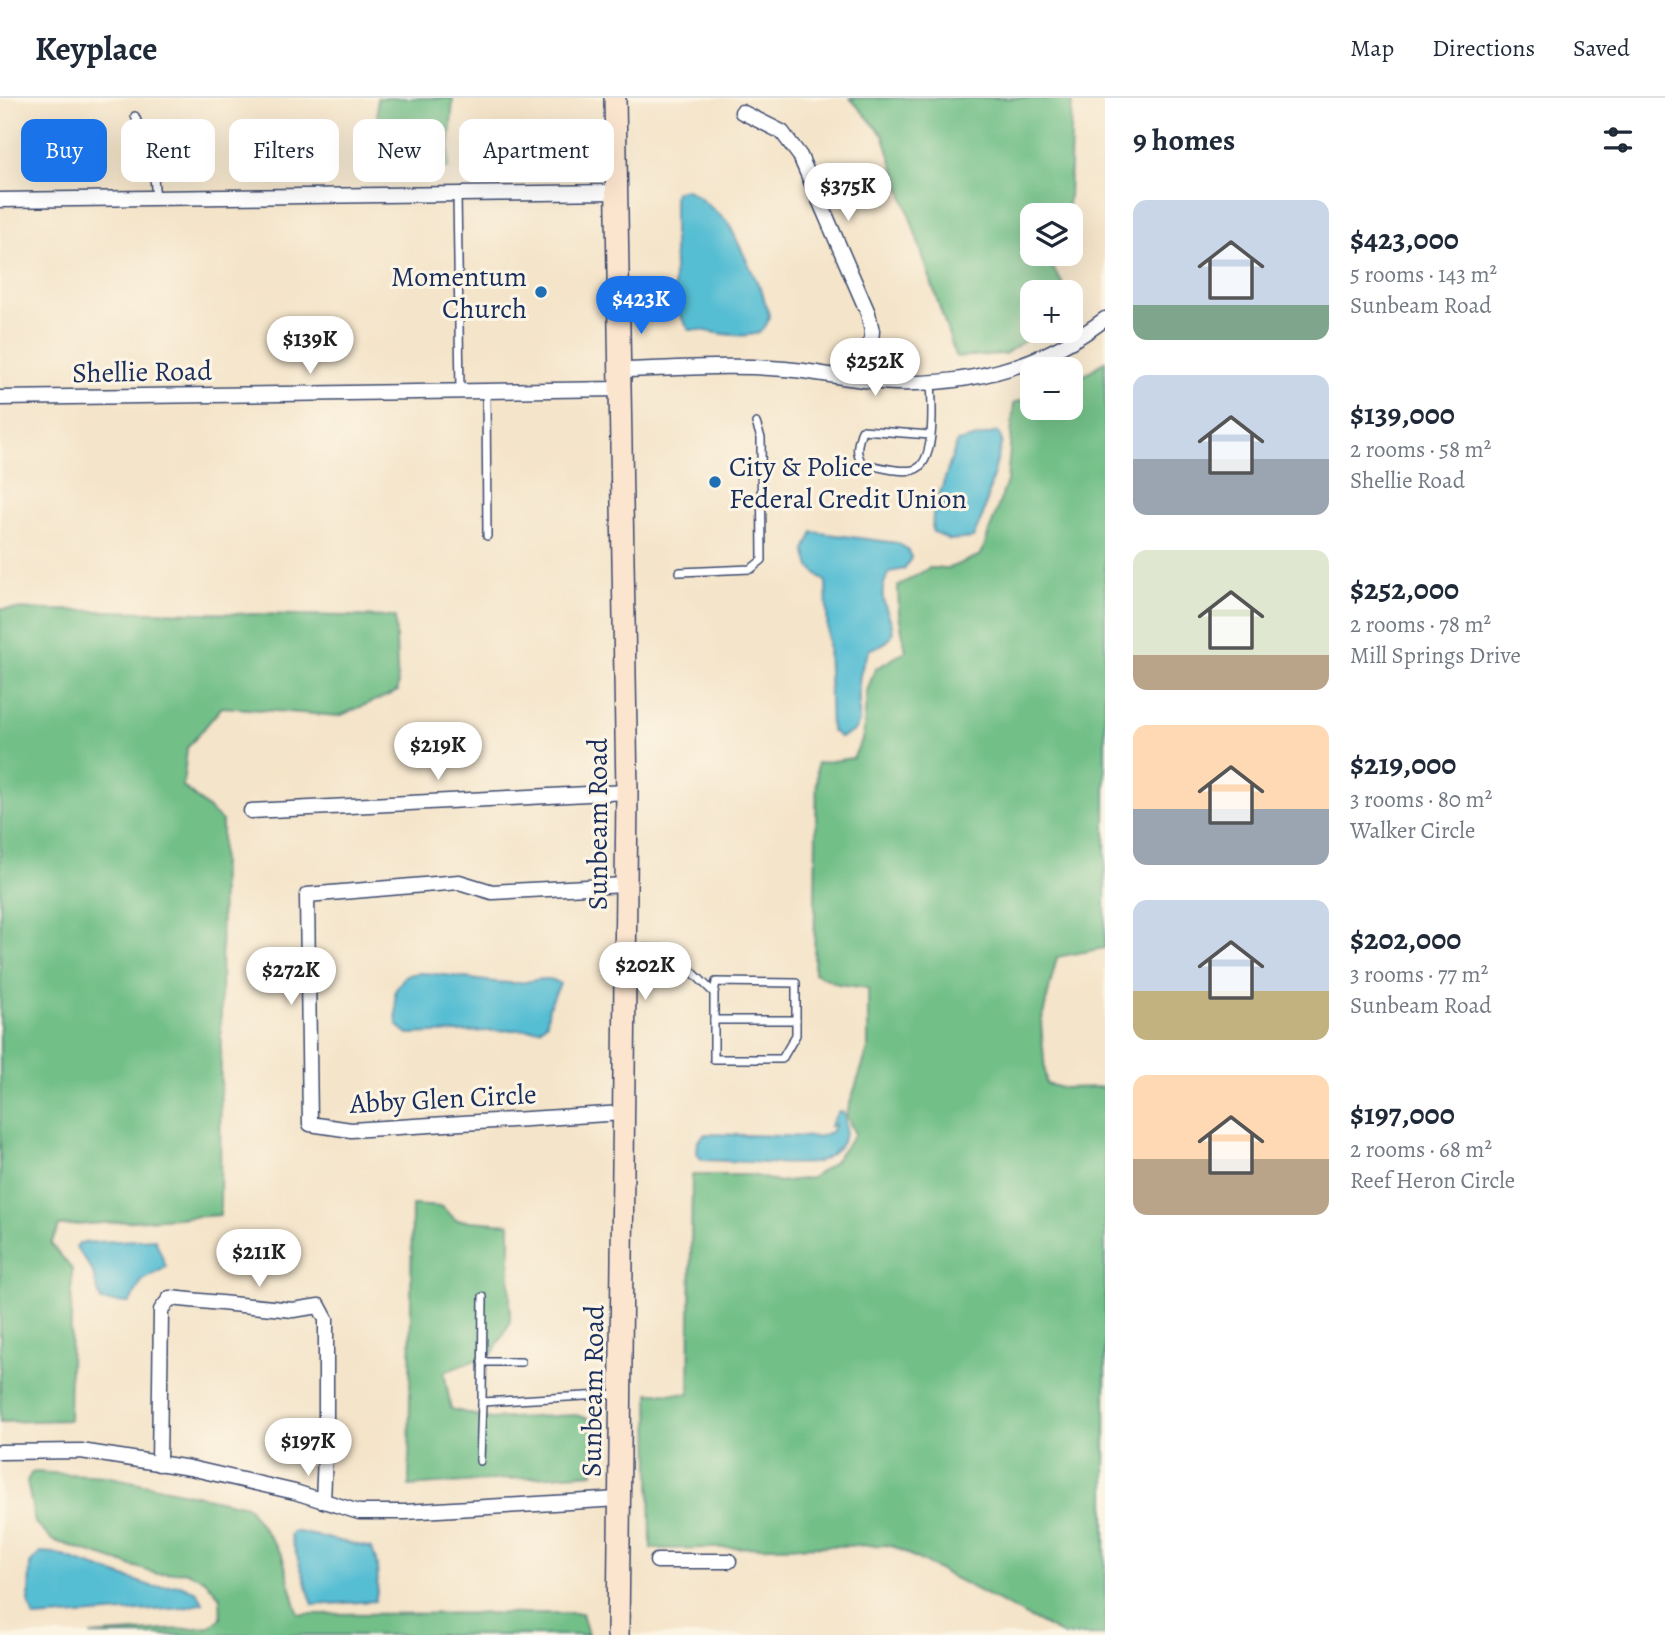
<!DOCTYPE html>
<html lang="en">
<head>
<meta charset="utf-8">
<style>
	body { margin:0; font-family:Alegreya,serif; background:#f6f6f7; color:#1f2937; height:100vh; display:flex; flex-direction:column; font-size:26px; white-space:nowrap }
	* { box-sizing:border-box; margin:0 }
	p { font-size:23px; color:#747a83 }
	.icon { flex:none; width:38px; height:38px; fill:none; stroke:currentColor; stroke-width:2; stroke-linecap:round; stroke-linejoin:round }
	.map { position:relative; flex:1; overflow:hidden }
	.sheet { display:flex; flex-direction:column; background:#fff; width:560px }
	.sheet>* { flex:none }
	.top-card { position:absolute; left:21px; top:21px; width:665px; height:63px; display:flex; gap:14px }
	.tools { position:absolute; left:1020px; top:105px; display:grid; gap:14px }
	.tools a { display:grid; place-items:center; width:63px; height:63px; border-radius:14px; background:#fff; box-shadow:0 7px 28px #0002; font-size:35px }
	.price { position:absolute; translate:-50% -60px; padding:0 16px; border-radius:24px; background:#fff; color:#222; font-size:23px; line-height:46px; filter:drop-shadow(0 2px 4px #0008) }
	.price::after { content:''; position:absolute; left:50%; top:42px; width:21px; height:16px; margin-left:-10px; background:inherit; clip-path:polygon(0 0,100% 0,50% 100%) }
	.price.current { background:#1a73e8; color:#fff }
	ul { padding:0; list-style:none }
	li { display:flex; align-items:center; gap:21px; height:175px; padding:0 28px }
	li span { display:grid; place-items:center; flex:none; width:196px; height:140px; border-radius:14px; color:#555 }
	li>.icon { margin-inline-start:auto }
	span .icon { width:84px; height:84px; fill:#fffc; stroke-width:1 }
	li b { font-size:30px }
	h2 { display:flex; justify-content:space-between; align-items:center; height:84px; padding:0 28px; font-size:30px }
	.tag { padding:0 24px; border-radius:14px; background:#fff; box-shadow:0 7px 28px #0002; font-size:24px; line-height:63px }
	.tag.current { background:#1a73e8; color:#fff }
	header { display:flex; align-items:center; gap:42px; box-sizing:border-box; height:98px; padding:0 35px; background:#fff; border-bottom:2px solid #e0e1e3 }
	header strong { font-size:33px }
	nav { display:flex; gap:38px; margin-inline-start:auto; font-size:24px }
	main { display:flex; flex:1; min-height:0 }
	.map>svg:first-child { display:block }
	.forest { fill:#72bf88; stroke:#467773; stroke-width:2 }
	.water { fill:#56bed3; stroke:#387698; stroke-width:2 }
	.lines { fill:none; stroke-linecap:round; stroke-linejoin:round }
	.lane-casing { stroke:#3c4a6e; stroke-width:10 }
	.street-casing { stroke:#3c4a6e; stroke-width:17 }
	.secondary-casing { stroke:#3c4a6e; stroke-width:24 }
	.lane { stroke:#fff; stroke-width:7 }
	.street { stroke:#fff; stroke-width:14 }
	.secondary { stroke:#fce5cf; stroke-width:21 }
	.poi-dot { fill:#1f6fb2; stroke:#fcf5e5; stroke-width:2.5 }
	.labels { text-anchor:middle; stroke-width:6; stroke-linejoin:round; paint-order:stroke }
	.poi-label { font-size:28px; fill:#1b2f5e; stroke:#fcf5e5; text-anchor:end }
	.street-label { font-size:28px; fill:#1b2f5e; stroke:#fcf5e5 }
</style>
</head>
<body>
<header>
<strong>Keyplace</strong>
<nav><a>Map</a><a>Directions</a><a>Saved</a></nav>
</header>
<main>
<div class="map">
<svg width="1105" height="1537" viewBox="0 0 1105 1537">
	<rect width="100%" height="100%" fill="#fcf5e5"/>
	<filter id="ink" filterUnits="userSpaceOnUse"><feTurbulence type="fractalNoise" baseFrequency=".0143" numOctaves="2"/><feDisplacementMap in="SourceGraphic" scale="14" xChannelSelector="R" yChannelSelector="G"/><feConvolveMatrix kernelMatrix="1 2 1 2 8 2 1 2 1" color-interpolation-filters="sRGB"/></filter>
	<filter id="wash" filterUnits="userSpaceOnUse"><feTurbulence type="fractalNoise" baseFrequency=".00686" numOctaves="4" result="noise"/><feDisplacementMap in="SourceGraphic" scale="28" xChannelSelector="R" yChannelSelector="G"/><feGaussianBlur stdDeviation="1.57" result="paint"/><feColorMatrix in="noise" values="0 0 0 0 0 0 0 0 0 0 0 0 0 0 0 0 0 1.4 0 .05"/><feComposite in="paint" operator="in"/></filter>
	<g filter="url(#wash)">
		<rect width="100%" height="100%" fill="#f4e4c9"/>
		<g class="forest">
			<polygon points="377,0 453,0 448,70 379,74"/>
			<polygon points="850,0 1072,0 1069,101 1065,117 1032,117 1032,156 1054,156 1051,167 1068,194 1032,194 1032,233 1039,233 1005,256 956,259 883,37"/>
			<polygon points="1105,263 1105,850 1057,859 1041,925 1046,986 1063,990 1105,989 1105,1537 1063,1537 891,1447 651,1451 649,1295 689,1296 692,1077 752,1077 778,1084 811,1080 833,1065 855,1036 846,1017 868,951 868,890 838,886 814,875 817,665 853,660 863,640 867,593 875,571 906,553 899,517 898,488 929,470 949,470 981,457 1007,383 1014,305 1032,299 1032,310 1071,310 1071,286"/>
			<polygon points="0,511 395,519 398,593 339,618 222,609 187,650 183,688 222,723 220,1117 59,1128 51,1146 72,1171 69,1322 0,1324"/>
			<polygon points="412,1107 442,1109 456,1122 510,1126 510,1225 492,1256 444,1274 451,1311 490,1321 576,1317 593,1322 593,1375 409,1388"/>
			<polygon points="32,1374 106,1378 247,1408 282,1457 298,1516 582,1515 588,1537 90,1537 210,1529 221,1520 220,1499 204,1481 184,1473 157,1476 52,1442 35,1425 27,1383"/>
		</g>
		<g class="water">
			<path d="M 685,91 L 696,97 L 728,124 L 762,194 L 769,217 C 766,254 708,229 689,232 L 674,207 L 674,99 L 675,94 Z"/>
			<polygon points="998,334 1002,343 983,417 973,440 949,442 932,433 933,416 957,344"/>
			<path d="M 813,434 L 897,445 L 909,452 L 911,460 L 904,471 L 890,474 C 863,511 923,535 870,551 C 854,580 860,594 859,625 L 853,634 L 840,639 L 831,632 L 826,484 L 810,469 L 805,452 Z"/>
			<path d="M 418,875 C 452,875 483,886 518,885 C 531,884 549,876 560,886 L 549,908 L 547,924 L 540,931 L 408,936 L 397,927 L 395,893 L 405,878 Z"/>
			<path d="M 838,1014 L 843,1014 C 851,1037 841,1055 817,1064 C 805,1069 721,1062 702,1062 L 697,1056 L 698,1043 L 705,1036 L 818,1039 L 831,1034 L 835,1027 L 830,1028 Z"/>
			<polygon points="155,1141 166,1169 142,1183 129,1205 101,1203 92,1172 76,1149 79,1145"/>
			<path d="M 294,1433 L 371,1450 C 379,1462 379,1489 375,1503 L 313,1507 L 290,1437 Z"/>
			<polygon points="41,1454 54,1455 154,1489 180,1487 197,1494 203,1505 184,1510 34,1520 29,1506 30,1466"/>
		</g>
	</g>
	<g filter="url(#ink)">
		<g class="lines">
			<g class="lane-casing">
				<g id="lane">
					<polyline points="135,18 152,60 156,100"/>
					<polyline points="457,96 460,293"/>
					<polyline points="486,293 487,438"/>
					<path d="M 930,337 L 862,332 C 858,345 854,355 863,366 C 878,368 898,375 913,372 C 937,367 932,304 931,284"/>
					<polyline points="680,474 751,471 762,462 761,340 756,325"/>
					<polyline points="629,850 669,851 714,895 714,961 782,961 796,937 796,885 716,884 714,895"/>
					<polyline points="714,922 796,922"/>
					<polyline points="483,1199 482,1304 619,1296"/>
					<polyline points="482,1264 521,1264"/>
					<polyline points="480,1363 482,1304"/>
				</g>
			</g>
			<g class="street-casing">
				<g id="street">
					<polyline points="742,14 782,34 800,58 868,215 872,233 867,282"/>
					<polyline points="0,102 617,94"/>
					<path d="M 621,272 C 675,271 731,266 785,271 C 822,274 859,284 896,285 C 972,287 1044,267 1105,221"/>
					<polyline points="0,300 621,291"/>
					<polyline points="251,713 627,694"/>
					<polyline points="623,1015 351,1032 310,1026 307,797 459,784 492,794 625,787"/>
					<polyline points="0,1354 81,1353 190,1370 295,1394 359,1414 405,1414 619,1401"/>
					<polyline points="159,1366 161,1212 170,1200 293,1212 319,1208 326,1221 326,1334 323,1403"/>
					<polyline points="657,1463 729,1463"/>
				</g>
			</g>
			<g class="secondary-casing">
				<polyline id="secondary" points="615,0 627,694 618,1537"/>
			</g>
			<use href="#lane" class="lane"/>
			<use href="#street" class="street"/>
			<use href="#secondary" class="secondary"/>
		</g>
	</g>
	<g class="poi-dot">
		<circle cx="541" cy="194" r="7"/>
		<circle cx="715" cy="384" r="7"/>
	</g>
	<g class="labels">
		<g class="poi-label">
			<text x="527" y="188">Momentum<tspan x="527" dy="32">Church</tspan></text>
			<text x="729" y="378" text-anchor="start">City &amp; Police<tspan x="729" dy="32">Federal Credit Union</tspan></text>
		</g>
		<g class="street-label">
			<text transform="translate(142 273) rotate(-1)" y="10">Shellie Road</text>
			<text transform="translate(597 726) rotate(-90)" y="10">Sunbeam Road</text>
			<text transform="translate(443 1000) rotate(-3)" y="10">Abby Glen Circle</text>
			<text transform="translate(592 1293) rotate(-89)" y="10">Sunbeam Road</text>
		</g>
	</g>
</svg>
<div class="tools">
<a><svg class="icon" aria-label="layers" viewBox="0 0 24 24"><path d="M12 4l9 5-9 5-9-5zM3 14l9 5 9-5"/></svg></a>
<a>+</a>
<a>−</a>
</div>
<b class="price" style="left:848px;top:125px">$375K</b>
<b class="price current" style="left:641px;top:238px">$423K</b>
<b class="price" style="left:310px;top:278px">$139K</b>
<b class="price" style="left:875px;top:300px">$252K</b>
<b class="price" style="left:438px;top:684px">$219K</b>
<b class="price" style="left:645px;top:904px">$202K</b>
<b class="price" style="left:291px;top:909px">$272K</b>
<b class="price" style="left:259px;top:1191px">$211K</b>
<b class="price" style="left:308px;top:1380px">$197K</b>
<div class="top-card">
<a class="tag current">Buy</a>
<a class="tag">Rent</a>
<a class="tag">Filters</a>
<a class="tag">New</a>
<a class="tag">Apartment</a>
</div>
</div>
<section class="sheet">
<h2>9 homes<svg class="icon" aria-label="filters" viewBox="0 0 24 24"><path d="M4 7h16M4 17h16"/><circle cx="9" cy="7" r="2"/><circle cx="15" cy="17" r="2"/></svg></h2>
<ul>
<li><span style="background:linear-gradient(#c9d6e8 75%,#7fa58c 0)"><svg class="icon" aria-label="home" viewBox="0 0 24 24"><path d="M3 11l9-7 9 7M6 9v11h12V9"/></svg></span><div><b>$423,000</b><p>5 rooms · 143 m²</p><p>Sunbeam Road</p></div></li>
<li><span style="background:linear-gradient(#c9d6e8 60%,#9aa5b1 0)"><svg class="icon" aria-label="home" viewBox="0 0 24 24"><path d="M3 11l9-7 9 7M6 9v11h12V9"/></svg></span><div><b>$139,000</b><p>2 rooms · 58 m²</p><p>Shellie Road</p></div></li>
<li><span style="background:linear-gradient(#dfe7d0 75%,#b9a48a 0)"><svg class="icon" aria-label="home" viewBox="0 0 24 24"><path d="M3 11l9-7 9 7M6 9v11h12V9"/></svg></span><div><b>$252,000</b><p>2 rooms · 78 m²</p><p>Mill Springs Drive</p></div></li>
<li><span style="background:linear-gradient(#ffd9b3 60%,#9aa5b1 0)"><svg class="icon" aria-label="home" viewBox="0 0 24 24"><path d="M3 11l9-7 9 7M6 9v11h12V9"/></svg></span><div><b>$219,000</b><p>3 rooms · 80 m²</p><p>Walker Circle</p></div></li>
<li><span style="background:linear-gradient(#c9d6e8 65%,#c2b280 0)"><svg class="icon" aria-label="home" viewBox="0 0 24 24"><path d="M3 11l9-7 9 7M6 9v11h12V9"/></svg></span><div><b>$202,000</b><p>3 rooms · 77 m²</p><p>Sunbeam Road</p></div></li>
<li><span style="background:linear-gradient(#ffd9b3 60%,#b9a48a 0)"><svg class="icon" aria-label="home" viewBox="0 0 24 24"><path d="M3 11l9-7 9 7M6 9v11h12V9"/></svg></span><div><b>$197,000</b><p>2 rooms · 68 m²</p><p>Reef Heron Circle</p></div></li>
</ul>
</section>
</main>
</body>
</html>
